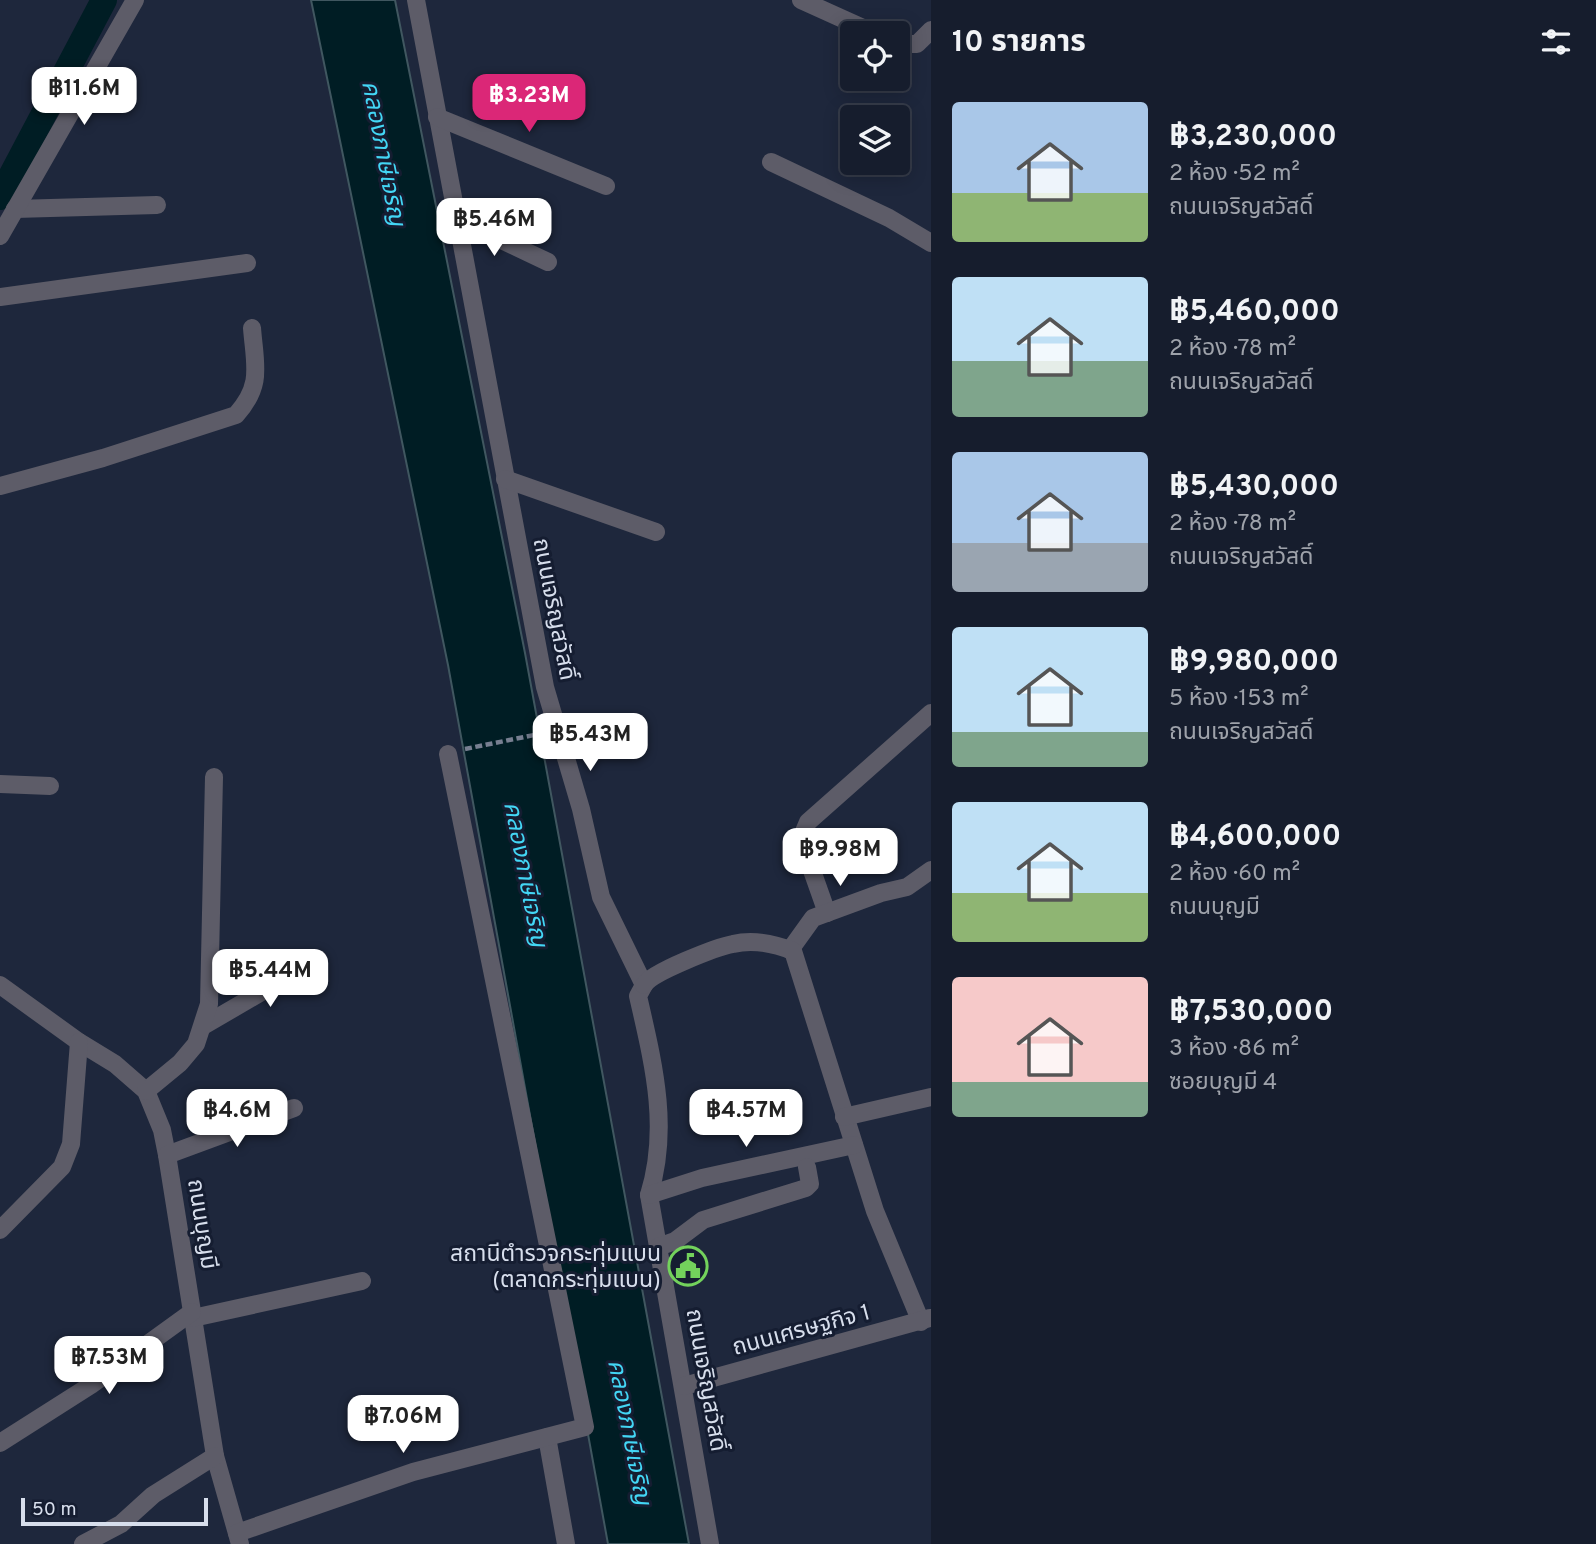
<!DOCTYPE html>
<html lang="th">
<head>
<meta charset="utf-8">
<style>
	body { margin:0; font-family:Overpass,"Noto Sans Thai",sans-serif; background:#1f2635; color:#f1f3f6; height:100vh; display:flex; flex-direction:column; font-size:26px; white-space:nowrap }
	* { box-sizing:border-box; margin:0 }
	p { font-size:23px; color:#9ea2aa }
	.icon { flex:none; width:38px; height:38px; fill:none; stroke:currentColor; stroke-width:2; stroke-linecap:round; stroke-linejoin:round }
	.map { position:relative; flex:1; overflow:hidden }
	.details { display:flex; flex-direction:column; background:#161d2d; width:665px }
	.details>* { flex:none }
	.tools { position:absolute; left:840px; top:21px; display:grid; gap:14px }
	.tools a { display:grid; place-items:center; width:70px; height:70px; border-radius:7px; background:#161d2d; box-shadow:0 4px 18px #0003,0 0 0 2px #353b49; font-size:35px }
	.scale { position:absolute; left:21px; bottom:18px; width:187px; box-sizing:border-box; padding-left:7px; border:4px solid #d7deec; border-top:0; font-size:19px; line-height:24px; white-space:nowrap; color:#d7deec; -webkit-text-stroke:5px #151d31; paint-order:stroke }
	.price { position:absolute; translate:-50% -60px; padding:0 16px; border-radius:14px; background:#fff; color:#222; font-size:23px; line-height:46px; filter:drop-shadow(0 2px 4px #0008) }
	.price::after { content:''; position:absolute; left:50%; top:42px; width:21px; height:16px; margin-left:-10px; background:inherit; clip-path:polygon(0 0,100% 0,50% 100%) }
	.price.selected { background:#db2777; color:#fff }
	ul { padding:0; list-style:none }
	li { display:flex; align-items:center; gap:21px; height:175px; padding:0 21px }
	li span { display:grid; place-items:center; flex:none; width:196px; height:140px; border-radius:7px; color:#555 }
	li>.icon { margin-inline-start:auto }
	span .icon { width:84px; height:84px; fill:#fffc; stroke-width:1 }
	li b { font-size:30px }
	h2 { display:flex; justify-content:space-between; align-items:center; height:84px; padding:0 21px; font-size:30px }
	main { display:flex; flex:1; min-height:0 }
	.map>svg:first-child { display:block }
	.water { fill:#001d24; stroke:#405760; stroke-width:2 }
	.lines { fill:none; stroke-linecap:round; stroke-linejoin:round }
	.canal { stroke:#001d24; stroke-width:26 }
	.path { stroke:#777f91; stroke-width:4.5; stroke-dasharray:7 3.5; stroke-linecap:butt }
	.minor { stroke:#5d5c68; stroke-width:18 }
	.labels { text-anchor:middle; stroke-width:6; stroke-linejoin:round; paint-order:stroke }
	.street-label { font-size:23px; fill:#d7deec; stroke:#151d31 }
	.poi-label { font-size:23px; fill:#d7deec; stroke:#151d31; text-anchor:end }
	.water-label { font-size:24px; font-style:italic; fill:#43d6f5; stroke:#151d31 }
</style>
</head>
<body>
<main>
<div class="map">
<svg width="931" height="1544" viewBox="0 0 931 1544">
	<rect width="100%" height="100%" fill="#1e273c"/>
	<polygon class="water" points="311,0 395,0 525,653 689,1544 608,1544 448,665"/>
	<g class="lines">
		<polyline class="canal" points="0,197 104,0"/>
		<polyline class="path" points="465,749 539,734"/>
		<g class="minor">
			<path d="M 416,0 L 545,687 L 581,809 L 601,897 L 644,985 L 638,996 C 653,1062 670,1127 649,1195 L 710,1544"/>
			<polyline points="801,0 874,33"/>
			<polyline points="898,44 917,44 931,30"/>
			<polyline points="437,117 606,186"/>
			<polyline points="771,162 889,218 931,243"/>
			<polyline points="15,209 157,205"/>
			<polyline points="457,219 548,262"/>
			<polyline points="0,236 135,0"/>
			<polyline points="0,297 247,263"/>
			<polyline points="505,479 656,532"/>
			<path d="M 0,486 L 103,458 L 236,415 C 263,385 255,366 252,328"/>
			<polyline points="0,784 50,786"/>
			<polyline points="827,913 803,845 803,834 808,822 931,713"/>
			<polyline points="790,950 813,918 881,893 907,887 931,870"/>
			<polyline points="0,985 79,1042 115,1064 146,1091 162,1130 167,1155 215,1456 240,1544"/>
			<path d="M 644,985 C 652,972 717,947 733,944 C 753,939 775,944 793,951 L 875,1211 L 921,1322"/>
			<polyline points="203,1026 318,959"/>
			<polyline points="146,1091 180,1063 196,1044 209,1004 214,777"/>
			<polyline points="844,1117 931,1097"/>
			<polyline points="167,1155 294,1108"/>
			<polyline points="649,1195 702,1178 854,1145"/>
			<polyline points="0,1230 62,1167 71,1144 79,1042"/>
			<polyline points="658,1247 675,1241 703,1220 806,1188 810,1184 807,1167"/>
			<polyline points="193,1318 362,1281"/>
			<polyline points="684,1386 930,1318"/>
			<polyline points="547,1437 566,1544"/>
			<polyline points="0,1443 91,1385 192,1312"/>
			<polyline points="237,1533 413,1472 585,1427 448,754"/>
			<polyline points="83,1544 121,1524 153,1495 215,1456"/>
		</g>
	</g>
	<defs>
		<g id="civic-ring" transform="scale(2.0125)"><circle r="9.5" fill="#151d31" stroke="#73d25c" stroke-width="1.5"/><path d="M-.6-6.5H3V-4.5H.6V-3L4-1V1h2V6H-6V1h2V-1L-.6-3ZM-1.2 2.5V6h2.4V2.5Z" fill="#73d25c"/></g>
	</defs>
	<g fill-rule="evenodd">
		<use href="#civic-ring" x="688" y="1266"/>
	</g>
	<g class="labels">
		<g class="street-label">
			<text transform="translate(555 609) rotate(79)" y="8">ถนนเจริญสวัสดิ์</text>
			<text transform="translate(203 1224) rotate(81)" y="8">ถนนบุญมี</text>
			<text transform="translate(801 1329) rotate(-15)" y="8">ถนนเศรษฐกิจ 1</text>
			<text transform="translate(707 1380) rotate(80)" y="8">ถนนเจริญสวัสดิ์</text>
		</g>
		<g class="poi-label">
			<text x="661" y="1261">สถานีตำรวจกระทุ่มแบน<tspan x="661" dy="26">(ตลาดกระทุ่มแบน)</tspan></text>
		</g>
		<g class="water-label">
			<text transform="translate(384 153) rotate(79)" y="8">คลองภาษีเจริญ</text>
			<text transform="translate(526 874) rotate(79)" y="8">คลองภาษีเจริญ</text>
			<text transform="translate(630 1432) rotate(79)" y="8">คลองภาษีเจริญ</text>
		</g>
	</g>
</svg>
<div class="tools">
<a><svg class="icon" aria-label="locate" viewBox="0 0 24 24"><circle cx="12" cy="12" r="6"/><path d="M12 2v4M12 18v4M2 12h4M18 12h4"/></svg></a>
<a><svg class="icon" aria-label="layers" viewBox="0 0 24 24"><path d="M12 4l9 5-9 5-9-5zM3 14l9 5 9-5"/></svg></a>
</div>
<div class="scale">50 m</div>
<b class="price" style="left:84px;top:127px">฿11.6M</b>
<b class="price selected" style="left:529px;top:134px">฿3.23M</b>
<b class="price" style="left:494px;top:258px">฿5.46M</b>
<b class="price" style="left:590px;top:773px">฿5.43M</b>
<b class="price" style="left:840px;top:888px">฿9.98M</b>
<b class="price" style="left:270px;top:1009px">฿5.44M</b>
<b class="price" style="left:237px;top:1149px">฿4.6M</b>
<b class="price" style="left:746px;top:1149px">฿4.57M</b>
<b class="price" style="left:109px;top:1396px">฿7.53M</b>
<b class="price" style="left:403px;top:1455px">฿7.06M</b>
</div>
<section class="details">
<h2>10 รายการ<svg class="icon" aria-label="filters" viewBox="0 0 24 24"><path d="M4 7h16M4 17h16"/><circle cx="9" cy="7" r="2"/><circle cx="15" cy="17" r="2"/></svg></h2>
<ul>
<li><span style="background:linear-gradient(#a9c7e8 65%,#8fb573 0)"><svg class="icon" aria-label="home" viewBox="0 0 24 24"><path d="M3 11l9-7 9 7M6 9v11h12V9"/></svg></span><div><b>฿3,230,000</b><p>2 ห้อง · 52 m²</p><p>ถนนเจริญสวัสดิ์</p></div></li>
<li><span style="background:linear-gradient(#bfe0f5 60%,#7fa58c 0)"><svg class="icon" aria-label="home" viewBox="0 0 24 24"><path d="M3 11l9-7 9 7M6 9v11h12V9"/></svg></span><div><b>฿5,460,000</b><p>2 ห้อง · 78 m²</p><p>ถนนเจริญสวัสดิ์</p></div></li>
<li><span style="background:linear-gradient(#a9c7e8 65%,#9aa5b1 0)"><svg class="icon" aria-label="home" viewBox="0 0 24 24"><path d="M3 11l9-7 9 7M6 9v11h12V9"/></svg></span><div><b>฿5,430,000</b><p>2 ห้อง · 78 m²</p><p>ถนนเจริญสวัสดิ์</p></div></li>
<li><span style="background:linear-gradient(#bfe0f5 75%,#7fa58c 0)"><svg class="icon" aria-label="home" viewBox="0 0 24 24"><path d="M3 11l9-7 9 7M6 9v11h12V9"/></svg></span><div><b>฿9,980,000</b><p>5 ห้อง · 153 m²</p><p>ถนนเจริญสวัสดิ์</p></div></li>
<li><span style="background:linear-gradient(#bfe0f5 65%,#8fb573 0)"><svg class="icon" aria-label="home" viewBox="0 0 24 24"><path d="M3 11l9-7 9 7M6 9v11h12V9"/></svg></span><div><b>฿4,600,000</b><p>2 ห้อง · 60 m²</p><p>ถนนบุญมี</p></div></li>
<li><span style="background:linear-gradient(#f6c9c9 75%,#7fa58c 0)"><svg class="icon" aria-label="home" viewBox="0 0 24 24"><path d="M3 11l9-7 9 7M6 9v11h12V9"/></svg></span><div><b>฿7,530,000</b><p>3 ห้อง · 86 m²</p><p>ซอยบุญมี 4</p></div></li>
</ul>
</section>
</main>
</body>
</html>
